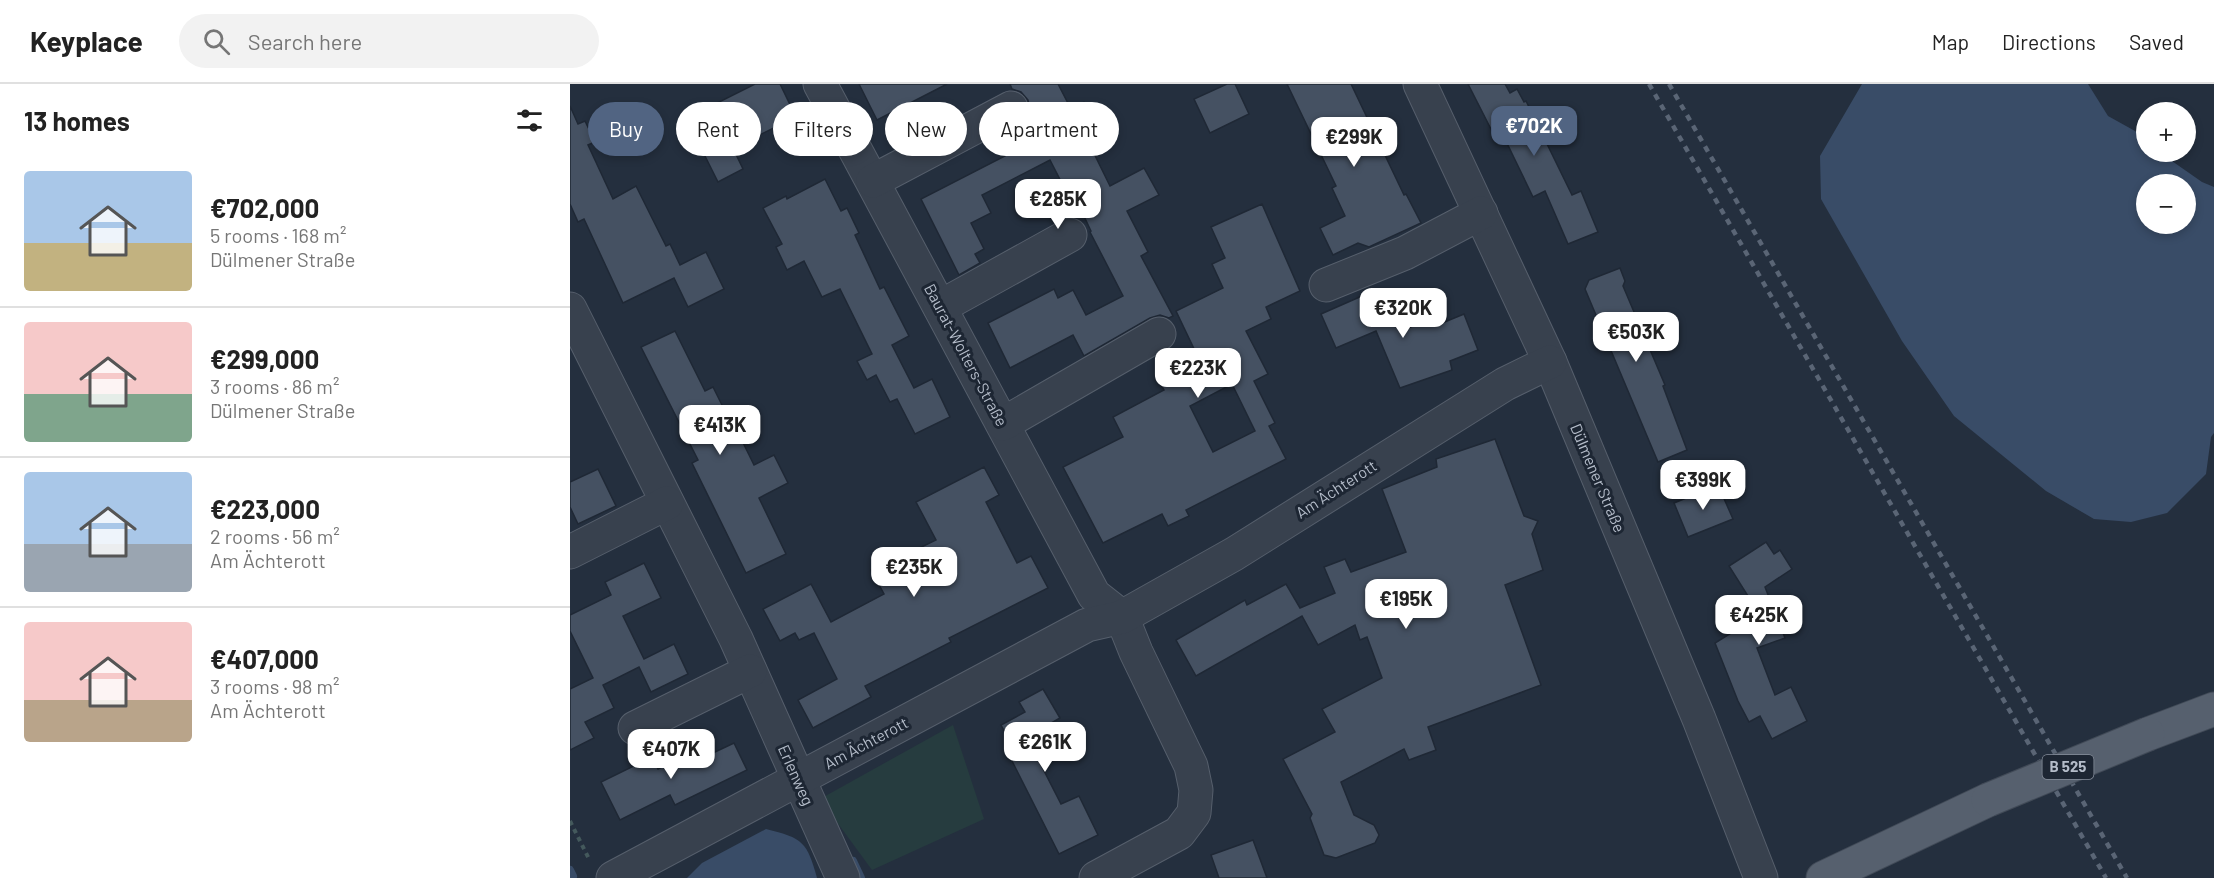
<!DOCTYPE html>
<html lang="en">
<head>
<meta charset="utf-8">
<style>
	body { margin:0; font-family:Barlow,sans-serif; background:#f2f2f2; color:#222; height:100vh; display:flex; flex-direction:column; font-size:22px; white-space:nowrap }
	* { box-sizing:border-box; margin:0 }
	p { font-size:20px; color:#767676 }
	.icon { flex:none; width:33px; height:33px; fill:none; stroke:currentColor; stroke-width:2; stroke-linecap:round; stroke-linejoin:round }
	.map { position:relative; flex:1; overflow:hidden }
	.sheet { display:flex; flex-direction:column; background:#fff; width:570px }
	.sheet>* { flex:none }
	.banner { position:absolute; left:18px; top:18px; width:570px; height:54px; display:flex; gap:12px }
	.fabs { position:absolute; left:1566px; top:18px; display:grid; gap:12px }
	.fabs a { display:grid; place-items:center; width:60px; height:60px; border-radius:50%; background:#fff; box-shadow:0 3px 9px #0003; font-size:30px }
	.price { position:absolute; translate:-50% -51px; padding:0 14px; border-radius:12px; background:#fff; color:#222; font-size:20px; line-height:39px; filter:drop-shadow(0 2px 3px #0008) }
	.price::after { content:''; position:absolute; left:50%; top:36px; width:18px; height:14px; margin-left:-9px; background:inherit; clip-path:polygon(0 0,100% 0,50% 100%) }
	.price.active { background:#516482; color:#fff }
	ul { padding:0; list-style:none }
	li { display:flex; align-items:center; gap:18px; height:150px; padding:0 24px }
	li+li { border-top:2px solid #e0e0e0 }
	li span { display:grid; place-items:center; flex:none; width:168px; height:120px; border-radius:6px; color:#555 }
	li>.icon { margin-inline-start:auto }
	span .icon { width:72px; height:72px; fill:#fffc; stroke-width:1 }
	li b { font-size:26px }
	h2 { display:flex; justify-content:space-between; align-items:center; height:72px; padding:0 24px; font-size:26px }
	.chip { padding:0 21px; border-radius:27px; background:#fff; box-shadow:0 3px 9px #0003; font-size:21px; line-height:54px }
	.chip.active { background:#516482; color:#fff }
	header { display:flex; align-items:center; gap:36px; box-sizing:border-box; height:84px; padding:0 30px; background:#fff; border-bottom:2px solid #e0e0e0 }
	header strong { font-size:28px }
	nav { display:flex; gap:33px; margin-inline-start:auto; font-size:21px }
	.search { width:420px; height:54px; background:#f2f2f2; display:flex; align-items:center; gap:15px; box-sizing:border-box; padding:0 21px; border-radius:33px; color:#767676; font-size:22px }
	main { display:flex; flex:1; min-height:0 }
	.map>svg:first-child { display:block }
	.green { fill:#263c3f }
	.water { fill:#394c67; fill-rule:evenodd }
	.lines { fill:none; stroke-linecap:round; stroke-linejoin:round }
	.stream { stroke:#394c67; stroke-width:8 }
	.building { fill:#455162; stroke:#1f2835; stroke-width:1.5; fill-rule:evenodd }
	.minor-casing { stroke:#565f6c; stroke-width:35 }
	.major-casing { stroke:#414a57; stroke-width:35 }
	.path { stroke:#44595c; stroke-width:4; stroke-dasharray:4.5 4.5; stroke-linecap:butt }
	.minor { stroke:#38414e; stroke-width:33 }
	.major { stroke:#56606e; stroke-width:33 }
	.rail { stroke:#5a6575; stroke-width:4.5; stroke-dasharray:6 6; stroke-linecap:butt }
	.major-bridge-casing { stroke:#414a57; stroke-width:35; stroke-linecap:butt }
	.major-bridge { stroke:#56606e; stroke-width:33 }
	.labels { text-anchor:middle; stroke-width:6; stroke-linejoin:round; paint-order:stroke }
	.shield { fill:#1d2633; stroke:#878f9c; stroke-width:1.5 }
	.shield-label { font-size:15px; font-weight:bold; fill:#b4bcc9 }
	.street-label { font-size:16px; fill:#b4bcc9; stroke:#1d2633 }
</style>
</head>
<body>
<header>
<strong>Keyplace</strong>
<div class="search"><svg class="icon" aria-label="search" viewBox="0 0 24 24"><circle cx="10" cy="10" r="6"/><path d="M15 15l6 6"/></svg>Search here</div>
<nav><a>Map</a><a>Directions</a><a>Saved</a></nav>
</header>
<main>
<section class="sheet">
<h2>13 homes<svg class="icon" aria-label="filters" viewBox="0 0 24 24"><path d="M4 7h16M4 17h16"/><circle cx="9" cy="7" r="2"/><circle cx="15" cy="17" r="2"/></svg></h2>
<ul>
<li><span style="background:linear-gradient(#a9c7e8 60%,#c2b280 0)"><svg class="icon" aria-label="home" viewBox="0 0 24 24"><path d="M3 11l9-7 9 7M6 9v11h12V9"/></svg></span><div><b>€702,000</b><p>5 rooms · 168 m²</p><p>Dülmener Straße</p></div></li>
<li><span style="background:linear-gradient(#f6c9c9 60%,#7fa58c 0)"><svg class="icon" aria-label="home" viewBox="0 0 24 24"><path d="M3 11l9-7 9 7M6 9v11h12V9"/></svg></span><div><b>€299,000</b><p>3 rooms · 86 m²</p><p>Dülmener Straße</p></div></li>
<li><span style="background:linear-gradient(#a9c7e8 60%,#9aa5b1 0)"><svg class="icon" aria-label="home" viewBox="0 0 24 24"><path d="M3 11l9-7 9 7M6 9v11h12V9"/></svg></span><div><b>€223,000</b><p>2 rooms · 56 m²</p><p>Am Ächterott</p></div></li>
<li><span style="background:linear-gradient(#f6c9c9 65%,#b9a48a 0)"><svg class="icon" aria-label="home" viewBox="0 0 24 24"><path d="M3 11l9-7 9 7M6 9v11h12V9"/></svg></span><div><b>€407,000</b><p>3 rooms · 98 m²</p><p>Am Ächterott</p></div></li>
</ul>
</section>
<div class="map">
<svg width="1644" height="794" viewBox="0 0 1644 794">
	<rect width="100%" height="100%" fill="#242f3e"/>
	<polygon class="green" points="383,641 414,735 302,786 250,715"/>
	<g class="water">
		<path d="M 1292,0 L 1518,0 L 1538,32 L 1565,47 L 1576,57 L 1576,68 L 1589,68 L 1632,98 L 1644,103 L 1644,349 L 1641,353 L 1636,390 L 1597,429 L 1561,438 L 1524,435 L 1476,407 L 1384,332 L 1332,257 L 1251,115 L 1250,72 ZM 1576,100 L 1616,100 L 1616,140 L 1576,140 Z"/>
		<path d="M 196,745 C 233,754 237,758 247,794 L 117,794 L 132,779 Z"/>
	</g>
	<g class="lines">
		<g class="stream">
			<polyline points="283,777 291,794"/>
			<polyline points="0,786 3,792"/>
		</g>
	</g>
	<g class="building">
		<polygon points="185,0 210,0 226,33 163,64 173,85 148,98 130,62 151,51 137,24"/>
		<polygon points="289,0 377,0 307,36"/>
		<polygon points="440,0 488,0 501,25 514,18 524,38 512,45 540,102 574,84 589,111 557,127 578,168 571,172 603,232 599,234 590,231 580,234 514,272 503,251 440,284 418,239 484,205 488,214 503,206 516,231 553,212 520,148 521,147 503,109 498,111 480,76 412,111 421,129 401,139 414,165 405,170 410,179 389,191 351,115 435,72 431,65 464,48 457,34 460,25 458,16 451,8 442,5"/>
		<polygon points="657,0 665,0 679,30 640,49 624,15"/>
		<polygon points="717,0 781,0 834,111 836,110 851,139 799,163 788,159 763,171 750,144 775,132 762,104 766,102"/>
		<polygon points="898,0 935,0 940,9 947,5 954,18 956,17 1002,111 1011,107 1028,148 998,160 975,107 963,113 932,49 925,53"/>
		<polygon points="0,22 8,40 15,37 25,58 18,61 43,115 66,102 96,162 100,160 110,181 136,168 154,205 118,223 104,194 53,219 14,135 8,138 0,120"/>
		<polygon points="255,95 271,127 277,124 289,149 285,151 310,205 314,203 339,252 322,261 344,304 362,295 380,333 345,350 327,315 320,318 306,291 297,296 287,277 302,270 270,205 252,213 234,177 217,186 206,163 212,160 193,124 216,112 217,115"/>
		<path d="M 692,120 L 730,207 L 696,223 L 701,235 L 676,247 L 698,290 L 684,297 L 705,339 L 699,342 L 716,375 L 616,426 L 619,432 L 598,442 L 592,430 L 533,459 L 493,383 L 553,353 L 543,333 L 594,306 L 585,291 L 626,269 L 606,227 L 653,204 L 642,180 L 655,174 L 641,143 ZM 662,300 L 685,347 L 643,368 L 620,322 Z"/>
		<polygon points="1050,184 1055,197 1053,202 1095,301 1093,302 1117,366 1088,378 1015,205 1019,196"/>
		<polygon points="801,208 815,241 830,235 834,246 862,233 865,242 894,230 908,266 880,277 882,286 830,304 806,247 766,264 751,230"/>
		<polygon points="105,247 135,307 143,303 155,327 157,326 184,381 204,371 218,399 189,414 216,470 176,489 122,379 128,376 71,263"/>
		<polygon points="925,355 954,432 968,437 962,450 973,486 935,501 971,601 858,643 866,666 839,676 834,665 771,698 784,731 804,741 809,751 805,759 766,774 754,771 740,734 742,730 713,675 765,648 752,625 812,594 797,553 790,556 785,541 748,561 732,532 626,592 606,556 675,516 677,521 716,500 730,524 765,509 754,483 775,475 781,488 836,468 812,405 867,383 866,375"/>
		<polygon points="414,383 429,411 416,418 447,479 461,472 478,504 379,554 381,558 295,602 301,613 243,644 228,616 267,595 244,549 229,556 225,549 210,557 193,525 241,500 261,538 314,510 301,486 322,475 323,477 366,456 346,418"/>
		<polygon points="28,385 46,422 8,440 0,423 0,398"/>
		<polygon points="1148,401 1163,435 1118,453 1104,419"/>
		<polygon points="1196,458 1204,470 1210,466 1222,485 1195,503 1215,554 1187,564 1205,611 1221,603 1237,637 1202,655 1190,632 1179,638 1168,617 1145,559 1190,531 1159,482"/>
		<polygon points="74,479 91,514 53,532 74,575 104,560 118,590 81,608 69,583 33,601 44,624 15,638 24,654 0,666 0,605 23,594 0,547 0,531 41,511 35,498"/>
		<polygon points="473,605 490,634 476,642 489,666 469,677 491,720 509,712 528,751 489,770 438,669 444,665 431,641 455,628 449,618"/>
		<polygon points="164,659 177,686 105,721 100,711 50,736 31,698 82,673 88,685 122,669 126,677"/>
		<polygon points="683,756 697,794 649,794 641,771"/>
	</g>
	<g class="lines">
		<g class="minor-casing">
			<g id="minor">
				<polyline points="250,0 524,511 552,533 566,568 621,682 626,706 624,729 609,749 526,794"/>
				<polyline points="850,0 980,278 1129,635 1191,794"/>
				<polyline points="303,97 441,24"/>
				<polyline points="756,201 835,169 911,129"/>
				<polyline points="370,223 500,151"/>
				<polyline points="0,225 166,555 273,794"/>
				<polyline points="433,340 589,250"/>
				<polyline points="0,468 97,419"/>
				<polyline points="65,644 180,587"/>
				<polyline points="43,794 517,541 552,533 664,470 935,300 980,278"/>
			</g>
		</g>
		<g class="major-casing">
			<g id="major">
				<polyline points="1578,650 1644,625"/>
				<polyline points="1253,794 1418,716"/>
			</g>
		</g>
		<polyline class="path" points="0,737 20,777"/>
		<use href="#minor" class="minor"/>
		<use href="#major" class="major"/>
		<g class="rail">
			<polyline points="1079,0 1536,794"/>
			<polyline points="1099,0 1557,794"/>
		</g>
		<g class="major-bridge-casing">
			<polyline id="major-bridge" points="1418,716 1578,650"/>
		</g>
		<use href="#major-bridge" class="major-bridge"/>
	</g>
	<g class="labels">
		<rect class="shield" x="1472.5" y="671" width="51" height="24" rx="4.5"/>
		<g class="shield-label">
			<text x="1498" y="688">B 525</text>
		</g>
		<g class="street-label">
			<text transform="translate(396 271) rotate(62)" y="6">Baurat-Wolters-Straße</text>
			<text transform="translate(1028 394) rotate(67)" y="6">Dülmener Straße</text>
			<text transform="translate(766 405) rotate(-33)" y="6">Am Ächterott</text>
			<text transform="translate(296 659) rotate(-28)" y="6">Am Ächterott</text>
			<text transform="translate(226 691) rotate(66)" y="6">Erlenweg</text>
		</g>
	</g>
</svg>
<div class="fabs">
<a>+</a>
<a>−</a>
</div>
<b class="price active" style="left:964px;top:73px">€702K</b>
<b class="price" style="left:784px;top:84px">€299K</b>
<b class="price" style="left:488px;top:146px">€285K</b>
<b class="price" style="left:833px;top:255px">€320K</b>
<b class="price" style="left:1066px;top:279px">€503K</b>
<b class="price" style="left:628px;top:315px">€223K</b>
<b class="price" style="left:150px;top:372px">€413K</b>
<b class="price" style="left:1133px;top:427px">€399K</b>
<b class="price" style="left:344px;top:514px">€235K</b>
<b class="price" style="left:836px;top:546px">€195K</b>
<b class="price" style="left:1189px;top:562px">€425K</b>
<b class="price" style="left:475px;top:689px">€261K</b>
<b class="price" style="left:101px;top:696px">€407K</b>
<div class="banner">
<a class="chip active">Buy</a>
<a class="chip">Rent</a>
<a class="chip">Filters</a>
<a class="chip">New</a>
<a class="chip">Apartment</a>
</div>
</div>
</main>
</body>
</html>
